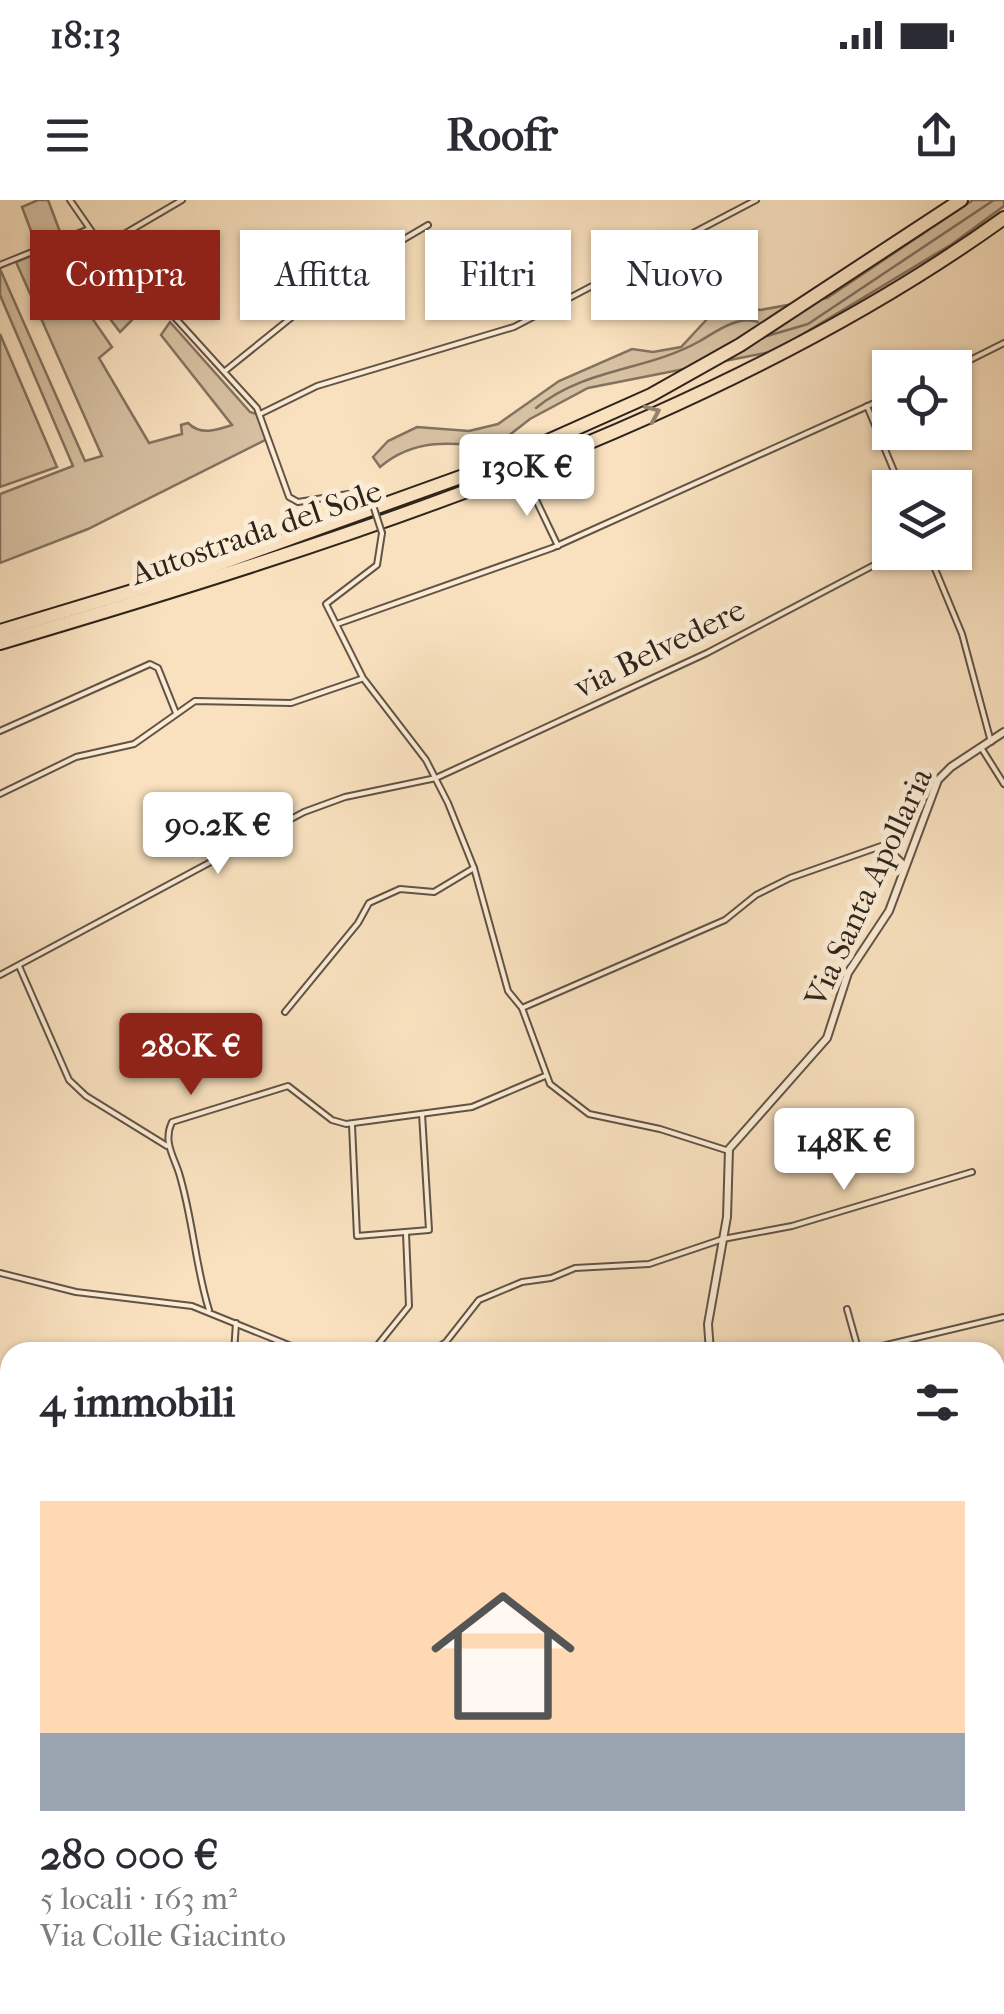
<!DOCTYPE html>
<html lang="it">
<head>
<meta charset="utf-8">
<style>
	body { margin:0; font-family:"IM FELL French Canon",serif; background:#f7f7f7; color:#2b2b33; height:100vh; display:flex; flex-direction:column; font-size:38px; white-space:nowrap }
	* { box-sizing:border-box; margin:0 }
	p { font-size:32px; color:#7c7c81 }
	.icon { flex:none; width:55px; height:55px; fill:none; stroke:currentColor; stroke-width:2; stroke-linecap:round; stroke-linejoin:round }
	.map { position:relative; flex:1; overflow:hidden }
	.side { position:absolute; left:0px; top:1142px; width:1005px; height:672px; display:flex; flex-direction:column; background:#fff; border-radius:30px 30px 0 0; box-shadow:0 2px 8px #0004 }
	.side>* { flex:none }
	.banner { position:absolute; left:30px; top:30px; width:945px; height:90px; display:flex; gap:20px }
	.tools { position:absolute; left:872px; top:150px; display:grid; gap:20px }
	.tools a { display:grid; place-items:center; width:100px; height:100px; border-radius:0px; background:#fff; box-shadow:0 2px 8px #0004; font-size:50px }
	.price { position:absolute; translate:-50% -85px; padding:0 22px; border-radius:10px; background:#fff; color:#222; font-size:32px; line-height:65px; filter:drop-shadow(0 2px 5px #0008) }
	.price::after { content:''; position:absolute; left:50%; top:60px; width:30px; height:22px; margin-left:-15px; background:inherit; clip-path:polygon(0 0,100% 0,50% 100%) }
	.price.selected { background:#8f2418; color:#fff }
	ul { padding:0; list-style:none }
	li { display:grid; align-content:center; gap:20px; height:530px; padding:0 40px }
	li span { display:grid; place-items:center; height:310px; border-radius:0px; color:#555 }
	li>.icon { margin-inline-start:auto }
	span .icon { width:180px; height:180px; fill:#fffc; stroke-width:1 }
	li b { font-size:42px }
	h2 { display:flex; justify-content:space-between; align-items:center; height:120px; padding:0 40px; font-size:42px }
	.chip { padding:0 35px; border-radius:0px; background:#fff; box-shadow:0 2px 8px #0004; font-size:35px; line-height:90px }
	.chip.selected { background:#8f2418; color:#fff }
	.status { display:flex; justify-content:space-between; align-items:center; height:70px; padding:0 50px; background:#fff; direction:ltr }
	.status svg { height:28px; fill:currentColor }
	header { display:flex; justify-content:space-between; align-items:center; height:130px; padding:0 40px; background:#fff; font-size:45px; font-weight:700 }
	.map>svg:first-child { display:block }
	.green { fill:#d7c1a3; stroke:#837260; stroke-width:2.5 }
	.lines { fill:none; stroke-linecap:round; stroke-linejoin:round }
	.stream { stroke:#7f6f5d; stroke-width:2.5 }
	.minor-casing { stroke:#625345; stroke-width:8 }
	.tertiary-casing { stroke:#625345; stroke-width:10 }
	.secondary-casing { stroke:#2f241c; stroke-width:11 }
	.motorway-casing { stroke:#2f241c; stroke-width:16 }
	.minor { stroke:#fbecd5; stroke-width:4 }
	.tertiary { stroke:#fbecd5; stroke-width:6 }
	.secondary { stroke:#fbecd5; stroke-width:8 }
	.motorway { stroke:#f9e1bf; stroke-width:12 }
	.minor-bridge-casing { stroke:#625345; stroke-width:8; stroke-linecap:butt }
	.minor-bridge { stroke:#fbecd5; stroke-width:4 }
	.oneway { stroke:#94826e }
	.labels { text-anchor:middle; stroke-width:10; stroke-linejoin:round; paint-order:stroke }
	.street-label { font-size:32px; fill:#2f241c; stroke:#fbecd5 }
</style>
</head>
<body>
<div class="status"><b>18:13</b><svg viewBox="0 0 49 12"><path d="M0 12V9h3v3zM5 12V6h3v6zM10 12V3h3v9zM15 12V0h3v12zM26 1h20v11H26zM47 4h2v5h-2z"/></svg></div>
<header><svg class="icon" aria-label="menu" viewBox="0 0 24 24"><path d="M4 6h16M4 12h16M4 18h16"/></svg>Roofr<svg class="icon" aria-label="share" viewBox="0 0 24 24"><path d="M12 15V3M7 8l5-5 5 5M5 13v7h14v-7"/></svg></header>
<div class="map">
<svg width="1004" height="1814" viewBox="0 0 1004 1814">
	<rect width="100%" height="100%" fill="#f9e1bf"/>
	<filter id="stains"><feTurbulence type="fractalNoise" baseFrequency=".002" numOctaves="4"/><feColorMatrix values="0 0 0 0 .2 0 0 0 0 .09 0 0 0 0 .02 0 0 0 .5 -.17"/></filter>
	<radialGradient id="worn" r=".72"><stop offset=".6" stop-color="#630" stop-opacity="0"/><stop offset="1" stop-color="#630" stop-opacity=".3"/></radialGradient>
	<g class="green">
		<polygon points="38,0 48,0 62,37 37,47 22,7"/>
		<path d="M 973,0 L 1004,0 L 1004,6 L 952,44 L 775,151 L 588,188 L 530,219 L 494,247 C 452,242 414,238 380,267 L 373,257 L 388,241 L 417,227 L 469,231 L 498,224 L 559,181 L 632,149 L 653,152 L 681,147 L 723,102 L 760,110 L 827,98 Z"/>
		<polygon points="87,33 113,65 105,71 112,81 121,74 151,101 120,132 54,45"/>
		<path d="M 45,50 L 112,147 L 99,158 L 149,243 L 182,234 L 181,225 L 188,223 C 201,236 217,230 232,225 L 161,135 L 170,122 L 250,212 L 259,215 L 267,239 L 88,329 L 0,363 L 0,294 L 73,266 L 0,95 L 0,69 L 85,261 L 102,256 L 16,62 Z"/>
		<polygon points="0,134 57,267 0,287"/>
		<path d="M 1004,1753 L 1004,1814 L 897,1814 C 911,1798 973,1805 995,1805 L 995,1758 Z"/>
		<polygon points="131,1805 307,1805 287,1814 119,1814"/>
	</g>
	<g class="lines">
		<g class="stream">
			<polyline points="767,136 808,124 994,0"/>
			<path d="M 536,208 C 584,168 647,171 700,141 C 717,131 738,115 758,122"/>
			<polyline points="995,1615 1004,1611"/>
			<polyline points="989,1814 1004,1805"/>
		</g>
		<g class="minor-casing">
			<g id="minor">
				<polyline points="70,0 106,52 168,110 257,208 289,297 298,302 361,292 371,299"/>
				<polyline points="102,47 182,0"/>
				<polyline points="0,65 89,29"/>
				<polyline points="954,168 1004,143"/>
				<polyline points="225,171 348,72 428,25"/>
				<polyline points="867,206 901,288"/>
				<polyline points="260,214 317,186 514,127 756,0"/>
				<polyline points="526,279 558,346"/>
				<polyline points="382,333 377,365 326,404 363,478 426,560 448,603 474,668 508,791 522,808 550,884 589,914 660,929 729,951"/>
				<polyline points="928,352 962,434 991,542"/>
				<polyline points="337,424 552,348 890,196"/>
				<polyline points="0,531 150,464 158,468 176,513"/>
				<polyline points="982,549 1004,584"/>
				<polyline points="0,594 76,557 134,544 195,501 291,503 361,479"/>
				<polyline points="19,766 69,880 86,896 167,946"/>
				<polyline points="0,775 304,612 345,597 436,578 707,453 899,352"/>
				<polyline points="522,808 725,720 756,695 790,678 884,645 905,665"/>
				<polyline points="285,812 358,723 369,703 400,689 434,692 474,668"/>
				<polyline points="352,925 357,1036 429,1030 422,914"/>
				<polyline points="0,1073 76,1092 192,1106 306,1152"/>
				<polyline points="847,1109 859,1152"/>
				<path d="M 209,1110 C 195,1065 193,1019 179,973 C 173,955 163,941 172,922 L 288,886 L 332,920 L 346,924 L 472,907 L 545,876"/>
				<polyline points="234,1152 236,1123"/>
				<polyline points="372,1152 409,1106 406,1033"/>
				<polyline points="431,1152 446,1142 479,1100 522,1082 551,1078 575,1068 649,1064 723,1039 792,1026 972,972"/>
				<polyline points="857,1152 1004,1117"/>
				<polyline points="995,1259 1004,1257"/>
				<polyline points="0,1283 10,1280"/>
				<polyline points="0,1345 10,1347"/>
				<polyline points="995,1382 1004,1382"/>
				<polyline points="0,1497 10,1480"/>
				<polyline points="0,1521 10,1539"/>
				<polyline points="995,1535 1004,1527"/>
				<polyline points="995,1725 1004,1720"/>
				<polyline points="376,1805 380,1814"/>
				<polyline points="435,1805 435,1814"/>
				<polyline points="733,1805 740,1814"/>
				<polyline points="43,1814 43,1805"/>
				<polyline points="127,1814 135,1805"/>
				<polyline points="295,1814 317,1805"/>
				<polyline points="317,1814 342,1805"/>
				<polyline points="400,1814 419,1805"/>
				<polyline points="526,1814 543,1805"/>
				<polyline points="836,1814 850,1805"/>
			</g>
		</g>
		<g class="tertiary-casing">
			<polyline id="tertiary" points="710,1152 708,1124 727,1017 729,949 827,838 848,773 889,711 938,580 951,567 1004,532"/>
		</g>
		<g class="secondary-casing">
			<g id="secondary">
				<polyline points="995,1620 1004,1615"/>
				<polyline points="508,1814 525,1805"/>
			</g>
		</g>
		<g class="motorway-casing">
			<g id="motorway">
				<polyline points="0,431 202,370 494,265 651,195 740,145 961,0"/>
				<path d="M 0,443 C 334,344 720,223 1004,18"/>
			</g>
		</g>
		<use href="#minor" class="minor"/>
		<use href="#tertiary" class="tertiary"/>
		<use href="#secondary" class="secondary"/>
		<use href="#motorway" class="motorway"/>
		<g class="minor-bridge-casing">
			<polyline id="minor-bridge" points="371,299 382,333"/>
		</g>
		<use href="#minor-bridge" class="minor-bridge"/>
	</g>
	<defs><path id="oneway-chevron" d="M-2-3.5L2.5 0L-2 3.5" fill="none" stroke-width="1.6" stroke-linecap="round" stroke-linejoin="round" transform="scale(2.5)"/></defs>
	<use class="oneway" href="#oneway-chevron" transform="translate(653 213) rotate(-23)"/>
	<g class="labels">
		<g class="street-label">
			<text transform="translate(256 332) rotate(-19)" y="11">Autostrada del Sole</text>
			<text transform="translate(659 448) rotate(-26)" y="11">via Belvedere</text>
			<text transform="translate(868 687) rotate(-65)" y="11">Via Santa Apollaria</text>
		</g>
	</g>
	<rect width="100%" height="100%" filter="url(#stains)"/>
	<rect width="100%" height="100%" fill="url(#worn)"/>
</svg>
<div class="tools">
<a><svg class="icon" aria-label="locate" viewBox="0 0 24 24"><circle cx="12" cy="12" r="6"/><path d="M12 2v4M12 18v4M2 12h4M18 12h4"/></svg></a>
<a><svg class="icon" aria-label="layers" viewBox="0 0 24 24"><path d="M12 4l9 5-9 5-9-5zM3 14l9 5 9-5"/></svg></a>
</div>
<b class="price" style="left:527px;top:319px">130K €</b>
<b class="price" style="left:218px;top:677px">90.2K €</b>
<b class="price selected" style="left:191px;top:898px">280K €</b>
<b class="price" style="left:844px;top:993px">148K €</b>
<div class="banner">
<a class="chip selected">Compra</a>
<a class="chip">Affitta</a>
<a class="chip">Filtri</a>
<a class="chip">Nuovo</a>
</div>
<section class="side">
<h2>4 immobili<svg class="icon" aria-label="filters" viewBox="0 0 24 24"><path d="M4 7h16M4 17h16"/><circle cx="9" cy="7" r="2"/><circle cx="15" cy="17" r="2"/></svg></h2>
<ul>
<li><span style="background:linear-gradient(#ffd9b3 75%,#9aa5b1 0)"><svg class="icon" aria-label="home" viewBox="0 0 24 24"><path d="M3 11l9-7 9 7M6 9v11h12V9"/></svg></span><div><b>280 000 €</b><p>5 locali · 163 m²</p><p>Via Colle Giacinto</p></div></li>
</ul>
</section>
</div>
</body>
</html>
